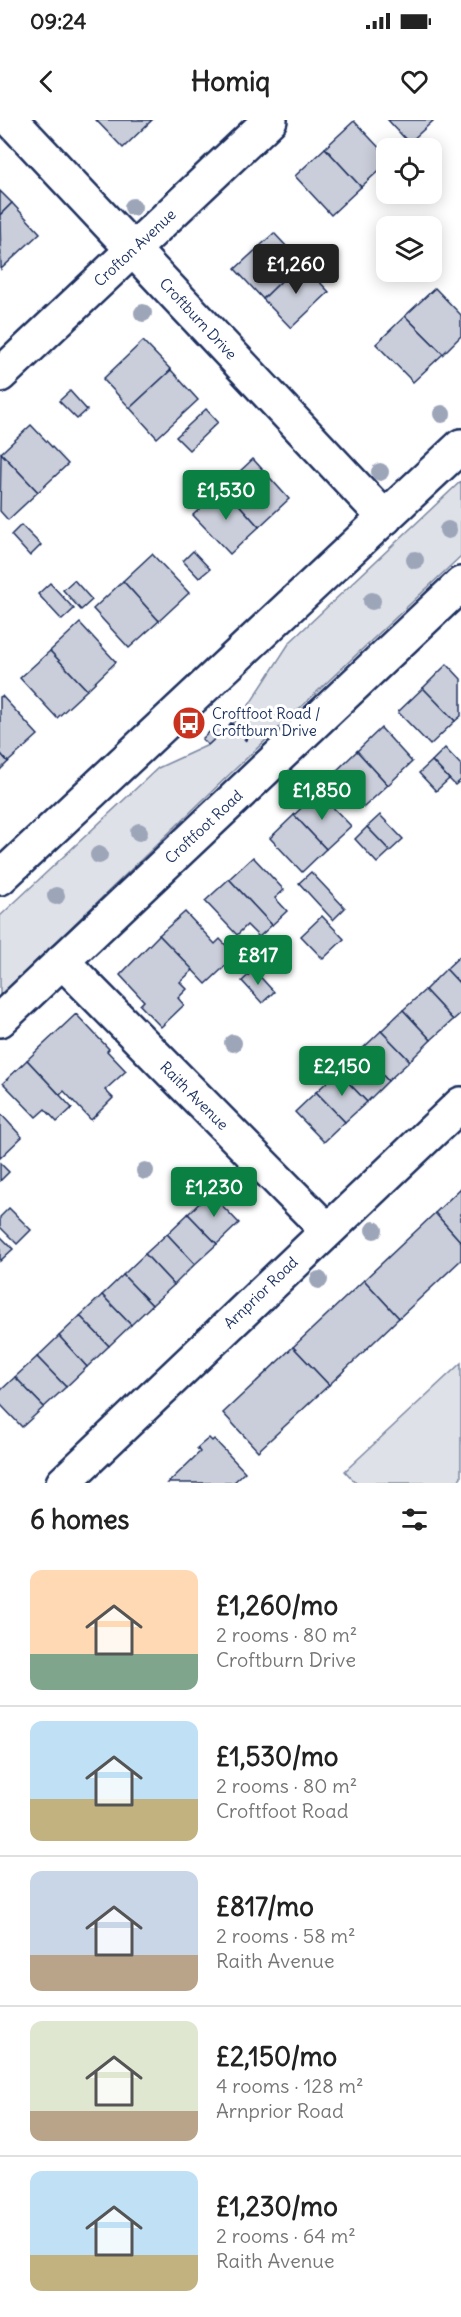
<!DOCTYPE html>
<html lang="en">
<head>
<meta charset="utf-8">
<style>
	body { margin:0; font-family:Delius,sans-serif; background:#f2f2f2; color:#222; height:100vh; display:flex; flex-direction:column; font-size:22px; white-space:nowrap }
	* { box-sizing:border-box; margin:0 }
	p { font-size:20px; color:#767676 }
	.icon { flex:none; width:33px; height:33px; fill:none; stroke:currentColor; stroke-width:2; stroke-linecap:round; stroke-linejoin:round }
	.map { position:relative; height:1363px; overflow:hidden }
	.sheet { display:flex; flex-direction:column; background:#fff; flex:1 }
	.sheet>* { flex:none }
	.buttons { position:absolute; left:376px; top:18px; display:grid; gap:12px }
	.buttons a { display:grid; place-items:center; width:66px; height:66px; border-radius:12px; background:#fff; box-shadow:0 3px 15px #0003; font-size:30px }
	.price { position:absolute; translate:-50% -51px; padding:0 14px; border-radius:6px; background:#0b8043; color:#fff; font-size:20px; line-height:39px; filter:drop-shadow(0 2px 3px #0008) }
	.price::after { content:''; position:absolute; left:50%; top:36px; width:18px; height:14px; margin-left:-9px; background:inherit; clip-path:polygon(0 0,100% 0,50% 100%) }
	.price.selected { background:#222; color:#fff }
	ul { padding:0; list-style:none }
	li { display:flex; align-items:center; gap:18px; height:150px; padding:0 30px }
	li+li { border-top:2px solid #e0e0e0 }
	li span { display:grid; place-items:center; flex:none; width:168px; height:120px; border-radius:12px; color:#555 }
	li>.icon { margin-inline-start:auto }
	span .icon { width:72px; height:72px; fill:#fffc; stroke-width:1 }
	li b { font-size:26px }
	h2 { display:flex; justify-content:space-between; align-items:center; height:72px; padding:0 30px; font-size:26px }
	.status { display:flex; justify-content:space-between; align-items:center; height:42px; padding:0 30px; background:#fff; direction:ltr }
	.status svg { height:16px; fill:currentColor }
	header { display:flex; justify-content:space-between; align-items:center; height:78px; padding:0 30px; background:#fff; font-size:27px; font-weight:700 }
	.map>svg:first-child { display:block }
	.green { fill:#dee1e7; stroke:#7c88a2; stroke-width:1.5 }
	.building { fill:#caceda; stroke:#1b2f5e; stroke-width:1.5 }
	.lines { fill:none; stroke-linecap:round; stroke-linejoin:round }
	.street-casing { stroke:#1b2f5e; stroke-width:38 }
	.secondary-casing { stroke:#1b2f5e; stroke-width:38 }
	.path { stroke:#1b2f5e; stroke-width:4; stroke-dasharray:6 4.5; stroke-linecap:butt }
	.street { stroke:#fff; stroke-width:33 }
	.secondary { stroke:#fff; stroke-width:33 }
	.tree { fill:#9da5b9 }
	.labels { text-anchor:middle; stroke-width:6; stroke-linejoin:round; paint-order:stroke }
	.street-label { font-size:15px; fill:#1b2f5e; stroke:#fff }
	.poi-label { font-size:15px; fill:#1b2f5e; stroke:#fff; text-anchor:start }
</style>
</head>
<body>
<div class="status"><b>09:24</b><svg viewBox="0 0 49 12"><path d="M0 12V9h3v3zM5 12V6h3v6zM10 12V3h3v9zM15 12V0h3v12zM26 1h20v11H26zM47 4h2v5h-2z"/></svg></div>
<header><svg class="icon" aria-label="back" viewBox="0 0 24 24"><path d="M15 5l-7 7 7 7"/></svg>Homiq<svg class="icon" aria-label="heart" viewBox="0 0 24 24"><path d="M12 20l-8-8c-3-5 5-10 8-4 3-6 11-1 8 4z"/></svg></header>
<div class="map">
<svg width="461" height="1363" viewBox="0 0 461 1363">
	<rect width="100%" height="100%" fill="#fff"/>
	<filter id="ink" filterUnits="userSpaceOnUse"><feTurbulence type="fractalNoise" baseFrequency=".0167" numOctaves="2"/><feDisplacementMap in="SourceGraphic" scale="12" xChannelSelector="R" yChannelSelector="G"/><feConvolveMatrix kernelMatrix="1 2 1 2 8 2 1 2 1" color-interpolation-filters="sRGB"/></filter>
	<g filter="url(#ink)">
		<g class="green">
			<polygon points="461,361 461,436 232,652 0,876 0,796 158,648 208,625 244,593 290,522"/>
			<polygon points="461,1243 461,1358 456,1363 356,1363 345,1351"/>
		</g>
		<g class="building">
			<polygon points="96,0 152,0 123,28"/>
			<polygon points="388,0 434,0 409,23"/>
			<polygon points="354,1 387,36 387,43 361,67 325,28"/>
			<polygon points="325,28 361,67 331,95 295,56"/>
			<polygon points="0,71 12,83 0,95"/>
			<polygon points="12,83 40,113 1,149 0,95"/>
			<polygon points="274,113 301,142 263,179 235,149"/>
			<polygon points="301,142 329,172 291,208 263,179"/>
			<polygon points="435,168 461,195 461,216 443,234 405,196"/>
			<polygon points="405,196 443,234 413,262 376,224"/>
			<polygon points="143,221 171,250 130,288 103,259"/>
			<polygon points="171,250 198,280 157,318 130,288"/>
			<polygon points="70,271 87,290 77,299 59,281"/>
			<polygon points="206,289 218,302 189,330 176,317"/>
			<polygon points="31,305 68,344 38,372 1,333"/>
			<polygon points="1,333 38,372 8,400 0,391"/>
			<polygon points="253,339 289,379 259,407 223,367"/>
			<polygon points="223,367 259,407 230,434 193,395"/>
			<polygon points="21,405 41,425 30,436 11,415"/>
			<polygon points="193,431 210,449 199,458 183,441"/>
			<polygon points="152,434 189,473 159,501 123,461"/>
			<polygon points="74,460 92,480 81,490 63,470"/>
			<polygon points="123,461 159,501 129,528 93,489"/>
			<polygon points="50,463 74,489 62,500 38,474"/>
			<polygon points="80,503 116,542 87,570 50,531"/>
			<polygon points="50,531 87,570 57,598 20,558"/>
			<polygon points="447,544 461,559 461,596 455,601 423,568"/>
			<polygon points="423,568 455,601 430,625 398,592"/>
			<polygon points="2,576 38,615 8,642 0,633 0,577"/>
			<polygon points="218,604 224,610 208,625 202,619"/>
			<polygon points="381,608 412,642 388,665 357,631"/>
			<polygon points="445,628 461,645 461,660 455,665 432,641"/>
			<polygon points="357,631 388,665 364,687 333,654"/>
			<polygon points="0,633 8,642 0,650"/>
			<polygon points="432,641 449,659 436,671 419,653"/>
			<polygon points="318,672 351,706 326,729 294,695"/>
			<polygon points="294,695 326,729 302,752 270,718"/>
			<polygon points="380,695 403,719 390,731 367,707"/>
			<polygon points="367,707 390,731 377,743 355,719"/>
			<polygon points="253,737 284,770 275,778 287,791 272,805 229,759"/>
			<polygon points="311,752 345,788 333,800 299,763"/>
			<polygon points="229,759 272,805 259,817 247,805 237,815 205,781"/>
			<polygon points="185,792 215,824 220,819 236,836 206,864 159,815"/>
			<polygon points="322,796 344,819 323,839 301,816"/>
			<polygon points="159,815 193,850 180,862 187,869 178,878 184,885 161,907 140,885 144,881 120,855"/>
			<polygon points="248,819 270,842 258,853 237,830"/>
			<polygon points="461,835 461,865 446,849"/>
			<polygon points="446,849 461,865 461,893 453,900 425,870"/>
			<polygon points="254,850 274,872 262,883 242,861"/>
			<polygon points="425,870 453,900 431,920 403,890"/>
			<polygon points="403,890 431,920 410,941 381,911"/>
			<polygon points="76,894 109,929 107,931 126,951 105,970 113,978 91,1000 64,971 60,975 27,940"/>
			<polygon points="381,911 410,941 388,961 360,931"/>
			<polygon points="360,931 388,961 367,982 338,952"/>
			<polygon points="27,940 72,988 57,1002 45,989 36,997 3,963"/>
			<polygon points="338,952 367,982 345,1002 316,972"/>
			<polygon points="316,972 345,1002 324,1022 295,992"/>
			<polygon points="0,993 22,1017 0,1038"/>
			<polygon points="0,1043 9,1052 0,1061"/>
			<polygon points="461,1068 461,1122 435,1093"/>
			<polygon points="210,1073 239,1103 217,1124 188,1094"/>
			<polygon points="9,1088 31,1110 17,1124 0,1107 0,1097"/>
			<polygon points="435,1093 461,1122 461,1140 399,1198 364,1160"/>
			<polygon points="188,1094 217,1124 195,1144 167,1114"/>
			<polygon points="167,1114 195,1144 174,1165 145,1134"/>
			<polygon points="0,1116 13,1129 0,1141"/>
			<polygon points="145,1134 174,1165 152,1185 123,1155"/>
			<polygon points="123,1155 152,1185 131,1205 102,1175"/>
			<polygon points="364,1160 399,1198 329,1265 293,1227"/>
			<polygon points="102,1175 131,1205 109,1226 80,1196"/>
			<polygon points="80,1196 109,1226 87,1247 59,1216"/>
			<polygon points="59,1216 87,1247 66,1267 37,1237"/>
			<polygon points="293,1227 329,1265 258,1331 223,1293"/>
			<polygon points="37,1237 66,1267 44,1287 15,1257"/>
			<polygon points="15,1257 44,1287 22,1307 0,1284 0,1271"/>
			<polygon points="209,1318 212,1321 214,1319 245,1352 233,1363 168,1363 200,1332 197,1328"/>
		</g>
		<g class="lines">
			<g class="street-casing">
				<g id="street">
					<polyline points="11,0 385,398"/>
					<polyline points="0,255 270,0"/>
					<polyline points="62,841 327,1110"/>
					<polyline points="0,900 461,464"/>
					<polyline points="63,1363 461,984"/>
				</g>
			</g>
			<g class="secondary-casing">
				<polyline id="secondary" points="0,758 461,326"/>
			</g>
			<polyline class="path" points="222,596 247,620"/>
			<use href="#street" class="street"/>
			<use href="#secondary" class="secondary"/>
		</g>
		<g class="tree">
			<circle cx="133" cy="87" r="9"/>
			<circle cx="143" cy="193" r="9"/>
			<circle cx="442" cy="294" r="9"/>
			<circle cx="380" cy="352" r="9"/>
			<circle cx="448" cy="410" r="9"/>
			<circle cx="415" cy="440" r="9"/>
			<circle cx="372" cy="481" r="9"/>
			<circle cx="139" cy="712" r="9"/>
			<circle cx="99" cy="735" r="9"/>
			<circle cx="56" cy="776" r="9"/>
			<circle cx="233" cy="923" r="9"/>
			<circle cx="145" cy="1051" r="9"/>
			<circle cx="374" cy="1110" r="9"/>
			<circle cx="319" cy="1160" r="9"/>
		</g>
	</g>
	<defs>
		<g id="bus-disc" transform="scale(1.725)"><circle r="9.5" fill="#c8321e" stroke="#fff"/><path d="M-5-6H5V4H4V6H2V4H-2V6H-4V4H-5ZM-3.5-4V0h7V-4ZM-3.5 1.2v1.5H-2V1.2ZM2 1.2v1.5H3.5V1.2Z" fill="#fff"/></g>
	</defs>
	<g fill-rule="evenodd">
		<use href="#bus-disc" x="189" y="603"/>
	</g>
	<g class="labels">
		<g class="street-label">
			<text transform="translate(135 128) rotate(-43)" y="5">Crofton Avenue</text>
			<text transform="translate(198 199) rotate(47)" y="5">Croftburn Drive</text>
			<text transform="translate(204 707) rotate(-43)" y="5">Croftfoot Road</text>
			<text transform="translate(194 976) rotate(45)" y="5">Raith Avenue</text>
			<text transform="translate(261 1173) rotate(-44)" y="5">Arnprior Road</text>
		</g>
		<g class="poi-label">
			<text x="212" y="599">Croftfoot Road /<tspan x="212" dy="17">Croftburn Drive</tspan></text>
		</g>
	</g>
</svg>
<div class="buttons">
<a><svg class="icon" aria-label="locate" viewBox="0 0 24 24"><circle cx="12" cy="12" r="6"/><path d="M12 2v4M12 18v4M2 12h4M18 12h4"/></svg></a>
<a><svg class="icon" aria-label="layers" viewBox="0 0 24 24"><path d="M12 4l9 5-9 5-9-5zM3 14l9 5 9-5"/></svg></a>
</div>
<b class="price selected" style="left:296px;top:175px">£1,260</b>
<b class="price" style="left:226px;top:401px">£1,530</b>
<b class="price" style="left:322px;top:701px">£1,850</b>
<b class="price" style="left:258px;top:866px">£817</b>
<b class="price" style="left:342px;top:977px">£2,150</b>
<b class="price" style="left:214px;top:1098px">£1,230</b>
</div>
<section class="sheet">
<h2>6 homes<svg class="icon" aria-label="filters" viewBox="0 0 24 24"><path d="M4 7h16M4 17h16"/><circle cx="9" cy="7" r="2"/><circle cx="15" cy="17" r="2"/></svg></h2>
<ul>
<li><span style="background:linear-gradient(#ffd9b3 70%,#7fa58c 0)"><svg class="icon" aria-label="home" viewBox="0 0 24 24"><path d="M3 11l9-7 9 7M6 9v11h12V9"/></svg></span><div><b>£1,260/mo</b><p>2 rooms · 80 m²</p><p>Croftburn Drive</p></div></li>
<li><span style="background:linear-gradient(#bfe0f5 65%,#c2b280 0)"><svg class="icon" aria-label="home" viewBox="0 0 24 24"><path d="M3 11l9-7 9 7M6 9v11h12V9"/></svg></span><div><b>£1,530/mo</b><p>2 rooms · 80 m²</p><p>Croftfoot Road</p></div></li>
<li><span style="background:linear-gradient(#c9d6e8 70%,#b9a48a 0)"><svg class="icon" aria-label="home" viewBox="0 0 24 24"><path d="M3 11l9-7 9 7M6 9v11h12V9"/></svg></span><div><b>£817/mo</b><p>2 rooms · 58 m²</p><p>Raith Avenue</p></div></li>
<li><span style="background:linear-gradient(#dfe7d0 75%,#b9a48a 0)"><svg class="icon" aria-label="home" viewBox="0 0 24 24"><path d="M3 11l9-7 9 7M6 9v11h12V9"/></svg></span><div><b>£2,150/mo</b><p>4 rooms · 128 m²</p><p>Arnprior Road</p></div></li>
<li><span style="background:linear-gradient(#bfe0f5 70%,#c2b280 0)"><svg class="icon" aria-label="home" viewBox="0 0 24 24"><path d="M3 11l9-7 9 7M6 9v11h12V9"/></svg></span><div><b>£1,230/mo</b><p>2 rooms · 64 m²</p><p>Raith Avenue</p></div></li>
</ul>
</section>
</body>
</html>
